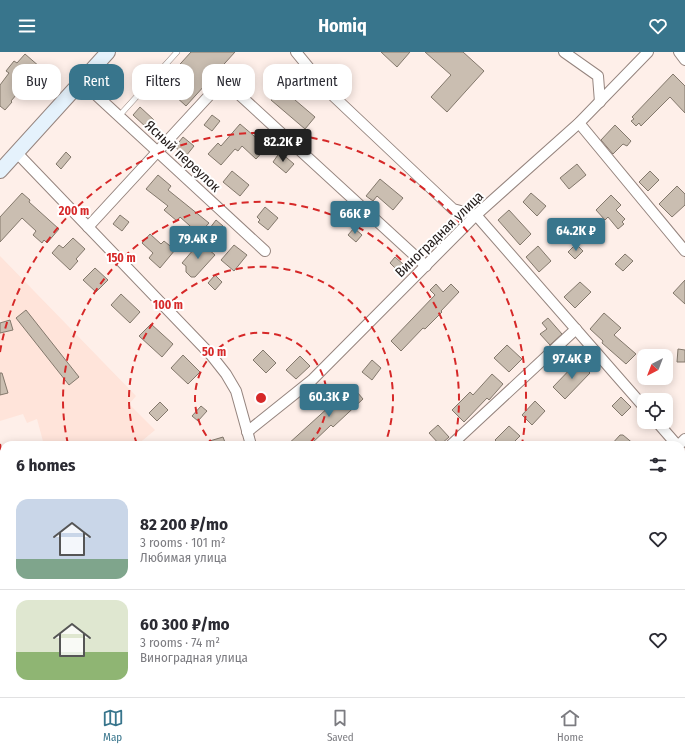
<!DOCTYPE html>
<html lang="en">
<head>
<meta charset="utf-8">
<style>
	body { margin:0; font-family:"Fira Sans Condensed",sans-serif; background:#f2f2f3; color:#2b2b33; height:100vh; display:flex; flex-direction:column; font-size:15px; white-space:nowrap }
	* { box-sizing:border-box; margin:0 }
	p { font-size:13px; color:#7c7c81 }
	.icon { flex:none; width:22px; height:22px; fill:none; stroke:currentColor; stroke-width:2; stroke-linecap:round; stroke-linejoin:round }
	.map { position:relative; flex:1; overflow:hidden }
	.side { position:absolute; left:0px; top:389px; width:685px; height:256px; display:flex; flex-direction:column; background:#fff; border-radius:12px 12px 0 0; box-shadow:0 2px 10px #0003 }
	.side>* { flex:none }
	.top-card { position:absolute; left:12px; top:12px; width:400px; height:36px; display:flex; gap:8px }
	.needle { width:26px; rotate:222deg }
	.tools { position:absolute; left:637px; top:297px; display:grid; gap:8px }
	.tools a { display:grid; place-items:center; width:36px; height:36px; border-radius:8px; background:#fff; box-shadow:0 2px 10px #0003; font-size:20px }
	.price { position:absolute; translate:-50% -34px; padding:0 9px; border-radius:4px; background:#38758c; color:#fff; font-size:13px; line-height:26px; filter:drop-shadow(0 1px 2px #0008) }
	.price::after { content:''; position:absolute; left:50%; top:24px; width:12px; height:9px; margin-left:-6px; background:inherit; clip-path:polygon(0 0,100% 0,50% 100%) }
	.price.on { background:#222; color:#fff }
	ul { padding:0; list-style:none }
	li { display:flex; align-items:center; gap:12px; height:100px; padding:0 16px }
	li+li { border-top:1px solid #e1e1e2 }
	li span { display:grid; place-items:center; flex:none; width:112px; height:80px; border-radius:12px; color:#555 }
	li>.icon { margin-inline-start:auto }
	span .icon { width:48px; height:48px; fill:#fffc; stroke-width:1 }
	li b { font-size:17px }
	h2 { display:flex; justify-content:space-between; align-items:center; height:48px; padding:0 16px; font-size:17px }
	.chip { padding:0 14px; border-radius:12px; background:#fff; box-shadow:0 2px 10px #0003; font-size:14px; line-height:36px }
	.chip.on { background:#38758c; color:#fff }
	header { display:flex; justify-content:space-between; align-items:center; height:52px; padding:0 16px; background:#38758c; color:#fff; font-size:18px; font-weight:700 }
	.menu { display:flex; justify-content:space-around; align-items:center; height:56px; border-top:1px solid #e1e1e2; background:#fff; font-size:11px; color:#7c7c81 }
	.menu a { display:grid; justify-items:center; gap:2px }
	.menu .on { color:#38758c }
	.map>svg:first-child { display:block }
	.built { fill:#ffe4da }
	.building { fill:#cabeb1; stroke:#83786c }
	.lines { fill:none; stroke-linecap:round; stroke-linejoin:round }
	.service-casing { stroke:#95847e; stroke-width:6 }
	.minor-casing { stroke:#95847e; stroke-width:12 }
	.tertiary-casing { stroke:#95847e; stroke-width:14 }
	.secondary-casing { stroke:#95847e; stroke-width:16 }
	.service { stroke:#fff; stroke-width:5 }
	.minor { stroke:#fff; stroke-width:10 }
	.tertiary { stroke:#fff; stroke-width:12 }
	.secondary { stroke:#e5f2fc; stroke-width:14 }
	.ring { fill:none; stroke:#d62828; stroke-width:2; stroke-dasharray:7 5 }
	.labels { text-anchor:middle; stroke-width:4; stroke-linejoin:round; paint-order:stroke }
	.street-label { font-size:14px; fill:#201917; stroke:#fff }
	.centre { fill:#d62828; stroke:#fff; stroke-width:2 }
	.ring-label { font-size:12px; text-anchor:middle; font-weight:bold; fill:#d62828; stroke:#fff; stroke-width:4; stroke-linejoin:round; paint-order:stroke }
</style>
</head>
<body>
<header><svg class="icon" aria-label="menu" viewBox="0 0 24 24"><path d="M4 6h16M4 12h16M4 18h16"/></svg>Homiq<svg class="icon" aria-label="heart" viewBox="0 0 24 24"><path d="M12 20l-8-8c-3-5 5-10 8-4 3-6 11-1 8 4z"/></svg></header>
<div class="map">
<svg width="685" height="645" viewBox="0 0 685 645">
	<rect width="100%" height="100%" fill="#feefe9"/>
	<g class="built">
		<polygon points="0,204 136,344 129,352 155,378 137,393 44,393 37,367 27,371 23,362 0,369 0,271 2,270 0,266"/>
		<polygon points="0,564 4,577 4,641 22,641 23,645 0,645"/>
	</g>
	<g class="building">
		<polygon points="191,0 235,0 186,54 162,32"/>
		<polygon points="381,0 410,0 397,15"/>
		<polygon points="425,0 463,0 484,19 447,60 431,45 451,23"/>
		<polygon points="25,2 40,15 11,49 12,50 5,58 0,54 0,33 9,21 6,19 14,9 17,11"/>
		<polygon points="673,22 685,34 685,61 670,45 641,74 639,71 636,74 631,69 634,67 632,65"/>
		<polygon points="282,35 289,41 288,42 315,65 305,77 271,48"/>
		<polygon points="140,55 154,68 147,76 133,63"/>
		<polygon points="212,63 220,69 212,79 204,73"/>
		<polygon points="240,72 267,95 256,107 242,94 238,99 235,97 221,113 208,102 218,91 221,94"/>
		<polygon points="615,73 631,89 627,94 623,92 613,102 601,88"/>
		<polygon points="183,85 194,94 186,104 175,95"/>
		<polygon points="66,100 71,105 61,117 56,112"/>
		<polygon points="280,100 294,112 286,121 273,110"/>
		<polygon points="577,112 586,123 569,137 560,126"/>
		<polygon points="232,119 249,133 240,144 223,130"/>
		<polygon points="650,119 659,128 648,139 639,130"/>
		<polygon points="158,123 171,134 168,138 209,171 199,182 180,165 177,169 164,158 168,154 146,137"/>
		<polygon points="380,127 403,146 393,158 377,144 373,149 366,144"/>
		<polygon points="677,134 685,142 685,153 672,165 659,152"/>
		<polygon points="22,141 30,148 29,150 59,177 47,191 44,188 42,191 33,183 36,179 22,166 0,190 0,165"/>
		<polygon points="531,141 546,154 537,164 523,150"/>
		<polygon points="611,143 621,153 616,158 625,167 622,170 624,172 618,177 608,165 605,168 596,158"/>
		<polygon points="265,155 278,166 268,178 258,170 260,168 257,165"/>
		<polygon points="509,158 531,182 520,193 498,168"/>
		<polygon points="120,163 129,170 122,179 113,172"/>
		<polygon points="216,168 223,174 217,181 210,176"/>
		<polygon points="354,176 362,183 356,190 348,183"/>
		<polygon points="150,182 161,192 164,189 175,198 160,216 149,206 153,201 142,191"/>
		<polygon points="73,186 85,197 76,207 78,209 70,218 52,201 59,193 63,196"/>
		<polygon points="200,190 215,203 195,225 191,225 186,220 186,214 182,211"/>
		<polygon points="576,192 583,199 575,207 568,200"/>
		<polygon points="234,193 247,203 234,219 221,208"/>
		<polygon points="538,194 551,209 539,220 526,205"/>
		<polygon points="625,202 633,209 623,219 615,212"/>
		<polygon points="395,205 403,212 397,218 390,211"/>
		<polygon points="95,216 108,228 96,240 83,228"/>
		<polygon points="215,223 222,230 215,238 208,231"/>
		<polygon points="685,228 685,252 673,241"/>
		<polygon points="580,230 591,240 575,256 564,245"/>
		<polygon points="436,232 443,240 451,232 459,240 441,259 442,260 425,277 423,276 401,299 391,289 435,243 430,238"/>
		<polygon points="121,242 140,260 130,271 111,253"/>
		<polygon points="26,258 79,325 69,333 16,266"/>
		<polygon points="604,261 621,276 614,283 636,302 626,312 602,291 603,289 590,277"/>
		<polygon points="548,266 562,282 550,293 540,282 547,277 542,271"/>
		<polygon points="10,268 13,278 0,281 0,271"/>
		<polygon points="151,272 173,292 162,305 139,284"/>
		<polygon points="507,293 522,307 509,320 494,306"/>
		<polygon points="678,297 685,298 685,310 677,310"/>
		<polygon points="263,298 276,311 266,321 253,308"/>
		<polygon points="183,303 200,320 188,332 171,316"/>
		<polygon points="300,304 310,314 296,327 286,318"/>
		<polygon points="372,308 381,316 372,328 362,320"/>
		<polygon points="578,309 590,321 565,347 553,335"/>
		<polygon points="0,321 2,321 8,341 0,343"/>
		<polygon points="492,322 503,332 489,348 487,346 464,370 452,358 470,340 473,343"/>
		<polygon points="352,334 363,347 333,375 331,373 310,393 287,393"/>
		<polygon points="621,345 631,355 622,364 612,354"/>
		<polygon points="535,349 545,359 532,373 522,363"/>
		<polygon points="160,350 168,358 157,369 149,361"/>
		<polygon points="201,354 207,359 198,369 192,364"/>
		<polygon points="438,373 449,385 440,393 429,381"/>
		<polygon points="509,374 520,384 511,393 500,393 495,388"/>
		<polygon points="620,383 623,383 635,393 611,393"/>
		<polygon points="223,385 226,393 204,393 203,391"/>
	</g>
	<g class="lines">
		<g class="service-casing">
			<g id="service">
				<polyline points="119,64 177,0"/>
				<polyline points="393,645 398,641"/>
			</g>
		</g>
		<g class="minor-casing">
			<g id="minor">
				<polyline points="296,0 328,39 453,157 476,163 644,355"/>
				<polyline points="564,0 598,24 600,50"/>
				<polyline points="679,0 685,8"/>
				<polyline points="82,30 265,199"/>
				<polyline points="579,71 685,199"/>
				<polyline points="17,101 211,303 226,322 236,339 251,393"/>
				<polyline points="88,175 217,35 231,35 426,214"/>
				<polyline points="657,370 677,393"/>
				<polyline points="247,380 312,328 476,163 579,71 648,0"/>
				<polyline points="451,393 576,277"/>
				<polyline points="679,393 685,387"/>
				<polyline points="681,589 685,585"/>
				<polyline points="26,641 27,645"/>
				<polyline points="179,641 191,645"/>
				<polyline points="324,641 325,645"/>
				<polyline points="410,645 414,641"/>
				<polyline points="621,645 625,641"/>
			</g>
		</g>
		<g class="tertiary-casing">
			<path id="tertiary" d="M 0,520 C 3,531 3,541 0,551"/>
		</g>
		<g class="secondary-casing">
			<polyline id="secondary" points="0,119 108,0"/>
		</g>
		<use href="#service" class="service"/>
		<use href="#minor" class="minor"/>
		<use href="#tertiary" class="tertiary"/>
		<use href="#secondary" class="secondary"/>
	</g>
	<g class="ring">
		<path d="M214 393A66 66 0 1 1 308 393"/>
		<path d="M137 392A132 132 0 1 1 385 392"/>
		<path d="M68 392A198 198 0 1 1 454 392"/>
		<path d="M4 410A265 265 0 0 1 0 392M0 300A265 265 0 1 1 522 392"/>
	</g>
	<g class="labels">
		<g class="street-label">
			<text transform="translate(183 104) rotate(43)" y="5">Ясный переулок</text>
			<text transform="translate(439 182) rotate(-44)" y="5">Виноградная улица</text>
		</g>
	</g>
	<circle cx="261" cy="346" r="6" class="centre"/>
	<g class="ring-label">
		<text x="74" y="163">200 m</text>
		<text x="121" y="210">150 m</text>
		<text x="168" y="257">100 m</text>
		<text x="214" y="304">50 m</text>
	</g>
</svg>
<div class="tools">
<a><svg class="needle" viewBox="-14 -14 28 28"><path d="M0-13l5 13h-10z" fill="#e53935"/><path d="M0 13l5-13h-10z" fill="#7c7c81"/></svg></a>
<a><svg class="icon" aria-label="locate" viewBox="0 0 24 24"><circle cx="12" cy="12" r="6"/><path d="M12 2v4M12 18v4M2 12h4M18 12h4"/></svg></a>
</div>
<b class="price on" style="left:283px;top:111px">82.2K ₽</b>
<b class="price" style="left:355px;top:183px">66K ₽</b>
<b class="price" style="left:576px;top:200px">64.2K ₽</b>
<b class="price" style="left:198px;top:208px">79.4K ₽</b>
<b class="price" style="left:572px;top:328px">97.4K ₽</b>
<b class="price" style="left:329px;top:366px">60.3K ₽</b>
<div class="top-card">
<a class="chip">Buy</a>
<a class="chip on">Rent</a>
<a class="chip">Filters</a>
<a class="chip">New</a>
<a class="chip">Apartment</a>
</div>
<section class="side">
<h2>6 homes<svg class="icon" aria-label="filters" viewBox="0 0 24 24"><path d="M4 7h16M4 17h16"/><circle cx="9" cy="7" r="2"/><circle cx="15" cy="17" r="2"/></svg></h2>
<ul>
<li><span style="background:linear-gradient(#c9d6e8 75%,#7fa58c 0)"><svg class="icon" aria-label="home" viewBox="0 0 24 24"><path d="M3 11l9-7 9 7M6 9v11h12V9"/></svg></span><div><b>82 200 ₽/mo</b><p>3 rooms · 101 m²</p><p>Любимая улица</p></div><svg class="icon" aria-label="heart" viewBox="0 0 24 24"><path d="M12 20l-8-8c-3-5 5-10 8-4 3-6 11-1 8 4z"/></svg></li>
<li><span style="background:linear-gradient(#dfe7d0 65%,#8fb573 0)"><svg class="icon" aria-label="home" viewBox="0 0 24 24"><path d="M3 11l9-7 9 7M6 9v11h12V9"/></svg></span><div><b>60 300 ₽/mo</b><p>3 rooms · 74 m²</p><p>Виноградная улица</p></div><svg class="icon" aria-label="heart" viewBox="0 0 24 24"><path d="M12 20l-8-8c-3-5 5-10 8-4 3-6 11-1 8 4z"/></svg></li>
</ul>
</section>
</div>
<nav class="menu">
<a class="on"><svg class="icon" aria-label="map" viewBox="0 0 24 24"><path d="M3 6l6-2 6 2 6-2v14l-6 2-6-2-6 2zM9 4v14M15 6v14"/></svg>Map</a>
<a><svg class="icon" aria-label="saved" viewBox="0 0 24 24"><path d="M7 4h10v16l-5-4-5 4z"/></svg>Saved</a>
<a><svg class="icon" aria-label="home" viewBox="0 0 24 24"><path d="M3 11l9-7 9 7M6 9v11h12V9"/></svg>Home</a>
</nav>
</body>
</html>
